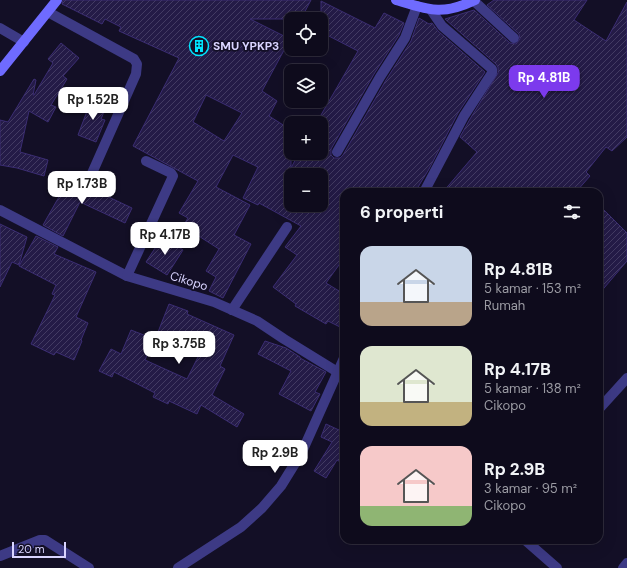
<!DOCTYPE html>
<html lang="id">
<head>
<meta charset="utf-8">
<style>
	body { margin:0; font-family:"DM Sans",sans-serif; background:#171425; color:#f1f3f6; height:100vh; display:flex; flex-direction:column; font-size:15px; white-space:nowrap }
	* { box-sizing:border-box; margin:0 }
	p { font-size:13px; color:#9b9ba3 }
	.icon { flex:none; width:22px; height:22px; fill:none; stroke:currentColor; stroke-width:2; stroke-linecap:round; stroke-linejoin:round }
	.map { position:relative; flex:1; overflow:hidden }
	.details { position:absolute; left:340px; top:188px; width:263px; height:356px; display:flex; flex-direction:column; background:#0e0b1c; border-radius:12px; box-shadow:0 4px 16px #0002,0 0 0 1px #2e2b3b }
	.details>* { flex:none }
	.controls { position:absolute; left:284px; top:12px; display:grid; gap:8px }
	.controls a { display:grid; place-items:center; width:44px; height:44px; border-radius:8px; background:#0e0b1c; box-shadow:0 4px 16px #0002,0 0 0 1px #2e2b3b; font-size:20px }
	.scale { position:absolute; left:12px; bottom:10px; width:54px; box-sizing:border-box; padding-left:4px; border:2px solid #d9d4ff; border-top:0; font-size:11px; line-height:14px; white-space:nowrap; color:#d9d4ff; -webkit-text-stroke:3px #130f26; paint-order:stroke }
	.price { position:absolute; translate:-50% -34px; padding:0 9px; border-radius:8px; background:#fff; color:#222; font-size:13px; line-height:26px; filter:drop-shadow(0 1px 2px #0008) }
	.price::after { content:''; position:absolute; left:50%; top:24px; width:12px; height:9px; margin-left:-6px; background:inherit; clip-path:polygon(0 0,100% 0,50% 100%) }
	.price.current { background:#7c3aed; color:#fff }
	ul { padding:0; list-style:none }
	li { display:flex; align-items:center; gap:12px; height:100px; padding:0 20px }
	li span { display:grid; place-items:center; flex:none; width:112px; height:80px; border-radius:12px; color:#555 }
	li>.icon { margin-inline-start:auto }
	span .icon { width:48px; height:48px; fill:#fffc; stroke-width:1 }
	li b { font-size:17px }
	h2 { display:flex; justify-content:space-between; align-items:center; height:48px; padding:0 20px; font-size:17px }
	.map>svg:first-child { display:block }
	.building { fill:url(#building-hatch); stroke:#3b2d73; fill-rule:evenodd }
	.lines { fill:none; stroke-linecap:round; stroke-linejoin:round }
	.street { stroke:#3d3a85; stroke-width:10 }
	.secondary { stroke:#6f6bff; stroke-width:10 }
	.labels { text-anchor:middle; stroke-width:3.5; stroke-linejoin:round; paint-order:stroke }
	.poi-label { font-size:12px; font-weight:bold; fill:#d9d4ff; stroke:#130f26; text-anchor:start }
	.street-label { font-size:12px; fill:#d9d4ff; stroke:#130f26 }
</style>
</head>
<body>
<div class="map">
<svg width="627" height="568" viewBox="0 0 627 568">
	<defs>
		<pattern id="building-hatch" width="6" height="6" patternUnits="userSpaceOnUse"><rect width="6" height="6" fill="#241b47"/><path d="M-1 1l2-2M0 6l6-6M5 7l2-2" fill="none" stroke="#433b63"/></pattern>
	</defs>
	<rect width="100%" height="100%" fill="#130f26"/>
	<g class="building">
		<path d="M 63,0 L 311,0 L 301,19 L 250,19 L 290,39 L 262,91 L 277,101 L 269,116 L 291,130 L 291,168 L 299,153 L 321,153 L 321,115 L 358,51 L 321,32 L 321,1 L 375,28 L 384,13 L 404,23 L 399,35 L 374,74 L 331,149 L 331,155 L 334,158 L 340,158 L 343,155 L 386,80 L 411,41 L 419,18 L 429,24 L 432,23 L 438,31 L 485,72 L 458,113 L 429,169 L 415,192 L 344,192 L 344,258 L 326,283 L 344,294 L 344,329 L 328,321 L 326,324 L 295,306 L 296,304 L 273,287 L 297,255 L 285,247 L 301,226 L 259,203 L 258,205 L 243,198 L 258,167 L 233,155 L 216,187 L 250,205 L 234,235 L 251,244 L 223,298 L 209,291 L 216,277 L 206,271 L 219,249 L 183,226 L 188,218 L 179,213 L 198,181 L 133,146 L 179,58 L 119,31 L 121,27 L 105,19 L 102,24 L 62,4 ZM 206,95 L 242,113 L 224,141 L 193,122 ZM 291,175 L 321,175 L 321,205 L 291,205 Z"/>
		<polygon points="494,0 587,0 574,20 606,41 627,2 627,137 612,151 606,147 586,172 590,176 576,192 443,192 477,152 460,137 470,119 498,73 498,67 496,64 445,19 474,10 510,43 516,44 520,39 519,34 487,5"/>
		<polygon points="61,43 79,58 63,76 67,79 51,105 56,107 48,122 29,111 20,152 48,160 44,176 17,168 0,165 0,120 8,122 34,79 36,80 33,95 34,95 53,63 48,59"/>
		<polygon points="92,98 107,105 101,119 105,120 96,142 78,135"/>
		<polygon points="73,172 83,178 83,185 132,208 125,223 80,202 63,236 43,225"/>
		<polygon points="599,205 627,233 627,261 599,294"/>
		<polygon points="0,224 27,237 19,265 12,262 0,287"/>
		<polygon points="36,236 58,247 54,254 96,272 76,317 88,323 81,340 82,341 74,360 56,352 54,355 31,344 55,295 52,294 56,285 19,266"/>
		<polygon points="163,236 183,250 167,275 146,262"/>
		<polygon points="169,304 188,311 187,314 234,335 220,366 225,369 212,395 244,414 237,427 201,405 197,414 169,401 168,404 153,397 155,393 114,372 112,377 99,371 111,349 121,354 131,330 154,339 145,360 187,379 201,351 158,332"/>
		<polygon points="265,341 286,348 300,357 300,358 326,372 315,392 320,394 311,411 279,394 291,371 258,354"/>
		<polygon points="344,422 344,464 337,460 326,478 314,471 332,442 321,437 326,424 339,430"/>
	</g>
	<g class="lines">
		<g class="street">
			<polyline points="474,1 514,38"/>
			<polyline points="48,12 134,59 137,64 136,74 89,180"/>
			<polyline points="0,28 24,42"/>
			<polyline points="337,152 380,77 405,38 417,6"/>
			<polyline points="424,192 464,116 492,73 492,69 442,26 431,10"/>
			<polyline points="0,210 127,276 214,302 257,321 284,339 344,376"/>
			<polyline points="127,276 173,176 171,173 146,161"/>
			<polyline points="232,310 287,227"/>
			<polyline points="599,409 627,378"/>
			<polyline points="525,540 557,568"/>
			<polyline points="0,556 40,540 45,540 89,568"/>
			<polyline points="178,568 241,527 262,508 281,486 302,452 344,358"/>
			<polyline points="623,568 627,563"/>
		</g>
		<g class="secondary">
			<path d="M 396,0 C 429,10 442,16 475,0"/>
			<polyline points="0,71 57,0"/>
		</g>
	</g>
	<defs>
		<g id="building-ring" transform="scale(1)"><circle r="9.5" fill="#130f26" stroke="#00e5ff" stroke-width="1.5"/><path d="M-4-6H4V6H1V3H-1V6H-4ZM-2.5-4.3h1.7v1.8h-1.7ZM.8-4.3h1.7v1.8H.8ZM-2.5-1h1.7V.8h-1.7ZM.8-1h1.7V.8H.8Z" fill="#00e5ff"/></g>
	</defs>
	<g fill-rule="evenodd">
		<use href="#building-ring" x="199" y="46"/>
	</g>
	<g class="labels">
		<g class="poi-label">
			<text x="213" y="50">SMU YPKP3</text>
		</g>
		<g class="street-label">
			<text transform="translate(189 281) rotate(17)" y="4">Cikopo</text>
		</g>
	</g>
</svg>
<div class="controls">
<a><svg class="icon" aria-label="locate" viewBox="0 0 24 24"><circle cx="12" cy="12" r="6"/><path d="M12 2v4M12 18v4M2 12h4M18 12h4"/></svg></a>
<a><svg class="icon" aria-label="layers" viewBox="0 0 24 24"><path d="M12 4l9 5-9 5-9-5zM3 14l9 5 9-5"/></svg></a>
<a>+</a>
<a>−</a>
</div>
<div class="scale">20 m</div>
<b class="price current" style="left:544px;top:99px">Rp 4.81B</b>
<b class="price" style="left:93px;top:121px">Rp 1.52B</b>
<b class="price" style="left:82px;top:205px">Rp 1.73B</b>
<b class="price" style="left:165px;top:256px">Rp 4.17B</b>
<b class="price" style="left:179px;top:365px">Rp 3.75B</b>
<b class="price" style="left:275px;top:474px">Rp 2.9B</b>
<section class="details">
<h2>6 properti<svg class="icon" aria-label="filters" viewBox="0 0 24 24"><path d="M4 7h16M4 17h16"/><circle cx="9" cy="7" r="2"/><circle cx="15" cy="17" r="2"/></svg></h2>
<ul>
<li><span style="background:linear-gradient(#c9d6e8 70%,#b9a48a 0)"><svg class="icon" aria-label="home" viewBox="0 0 24 24"><path d="M3 11l9-7 9 7M6 9v11h12V9"/></svg></span><div><b>Rp 4.81B</b><p>5 kamar · 153 m²</p><p>Rumah</p></div></li>
<li><span style="background:linear-gradient(#dfe7d0 70%,#c2b280 0)"><svg class="icon" aria-label="home" viewBox="0 0 24 24"><path d="M3 11l9-7 9 7M6 9v11h12V9"/></svg></span><div><b>Rp 4.17B</b><p>5 kamar · 138 m²</p><p>Cikopo</p></div></li>
<li><span style="background:linear-gradient(#f6c9c9 75%,#8fb573 0)"><svg class="icon" aria-label="home" viewBox="0 0 24 24"><path d="M3 11l9-7 9 7M6 9v11h12V9"/></svg></span><div><b>Rp 2.9B</b><p>3 kamar · 95 m²</p><p>Cikopo</p></div></li>
</ul>
</section>
</div>
</body>
</html>
